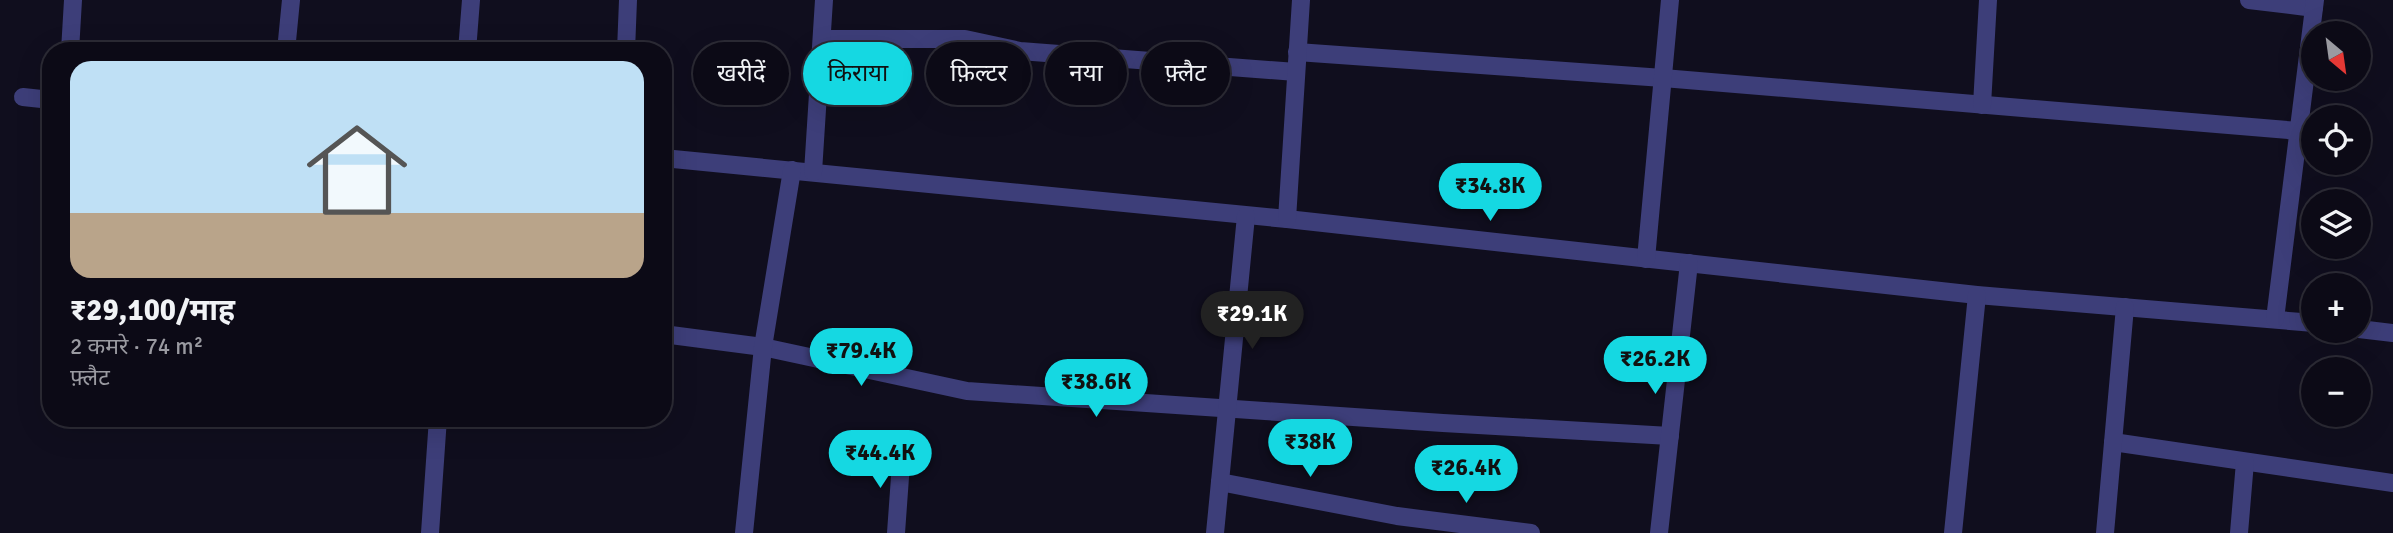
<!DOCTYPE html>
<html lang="hi">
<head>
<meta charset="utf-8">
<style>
	body { margin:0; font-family:Signika,"Noto Sans Devanagari",sans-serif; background:#1a1823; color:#f1f3f6; height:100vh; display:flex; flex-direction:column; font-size:26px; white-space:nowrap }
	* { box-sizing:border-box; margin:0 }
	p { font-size:23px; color:#9a9aa1 }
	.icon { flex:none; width:38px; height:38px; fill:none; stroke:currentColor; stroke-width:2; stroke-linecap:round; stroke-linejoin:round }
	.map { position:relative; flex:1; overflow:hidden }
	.panel { position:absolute; left:42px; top:42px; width:630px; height:385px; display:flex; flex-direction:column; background:#0c0a16; border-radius:28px; box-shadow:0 7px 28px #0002,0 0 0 2px #2c2b35 }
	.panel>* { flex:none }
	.top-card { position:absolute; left:693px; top:42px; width:665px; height:63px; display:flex; gap:14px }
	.needle { width:46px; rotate:151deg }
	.fabs { position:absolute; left:2301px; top:21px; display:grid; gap:14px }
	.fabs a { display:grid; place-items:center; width:70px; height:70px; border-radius:50%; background:#0c0a16; box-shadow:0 7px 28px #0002,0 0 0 2px #2c2b35; font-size:35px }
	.price { position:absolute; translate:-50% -60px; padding:0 16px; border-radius:24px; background:#15d8e2; color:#111; font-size:23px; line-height:46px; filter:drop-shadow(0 2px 4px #0008) }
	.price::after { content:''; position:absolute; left:50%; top:42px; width:21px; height:16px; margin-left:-10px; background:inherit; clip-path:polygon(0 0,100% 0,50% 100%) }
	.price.active { background:#222; color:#fff }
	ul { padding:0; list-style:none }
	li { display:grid; align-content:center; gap:14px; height:371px; padding:0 28px }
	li+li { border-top:2px solid #2c2b35 }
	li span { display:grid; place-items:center; height:217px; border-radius:21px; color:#555 }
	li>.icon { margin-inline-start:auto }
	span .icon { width:126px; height:126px; fill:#fffc; stroke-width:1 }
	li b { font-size:30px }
	.pill { padding:0 24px; border-radius:32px; background:#0c0a16; box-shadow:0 7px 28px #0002,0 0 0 2px #2c2b35; font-size:24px; line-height:63px }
	.pill.active { background:#15d8e2; color:#111 }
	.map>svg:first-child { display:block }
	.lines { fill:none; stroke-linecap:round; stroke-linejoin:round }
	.minor { stroke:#3d3e79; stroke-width:18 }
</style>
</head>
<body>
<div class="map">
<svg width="2393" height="533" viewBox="0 0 2393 533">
	<rect width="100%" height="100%" fill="#100e1e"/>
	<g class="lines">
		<g class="minor">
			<polyline points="2249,0 2314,8"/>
			<polyline points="822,39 965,39 1020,51 1296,72"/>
			<polyline points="70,51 73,0"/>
			<polyline points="286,51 291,0"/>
			<polyline points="467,51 471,0"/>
			<polyline points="626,51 628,0"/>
			<polyline points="1297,52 1663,78 2299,131"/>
			<polyline points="23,97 51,100"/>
			<polyline points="1982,105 1988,0"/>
			<polyline points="663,158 1287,219 1977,295 2314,323"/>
			<polyline points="813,172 824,0"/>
			<polyline points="1287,219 1301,0"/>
			<polyline points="1646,259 1670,0"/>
			<polyline points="2275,319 2315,0"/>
			<polyline points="2359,329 2393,333"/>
			<polyline points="663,334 763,347 967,391 1443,423 1670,436"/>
			<polyline points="2113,442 2393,483"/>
			<polyline points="1220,482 1397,516 1531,533"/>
			<polyline points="430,533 438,418"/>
			<polyline points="744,533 763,347 792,170"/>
			<polyline points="896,533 902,449"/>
			<polyline points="1215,533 1246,216"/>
			<polyline points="1659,533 1689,263"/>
			<polyline points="1953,533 1977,295"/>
			<polyline points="2105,533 2125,307"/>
			<polyline points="2239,533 2245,462"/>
		</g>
	</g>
</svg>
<div class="fabs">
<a><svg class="needle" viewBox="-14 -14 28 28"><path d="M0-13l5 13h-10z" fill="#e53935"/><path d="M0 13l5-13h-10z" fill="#9a9aa1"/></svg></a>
<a><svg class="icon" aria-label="locate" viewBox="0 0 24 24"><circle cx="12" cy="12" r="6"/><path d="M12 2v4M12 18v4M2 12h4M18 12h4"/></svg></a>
<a><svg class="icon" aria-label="layers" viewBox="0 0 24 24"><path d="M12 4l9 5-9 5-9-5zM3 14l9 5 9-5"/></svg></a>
<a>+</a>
<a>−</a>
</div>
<b class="price" style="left:1490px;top:223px">₹34.8K</b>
<b class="price active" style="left:1252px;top:351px">₹29.1K</b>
<b class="price" style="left:861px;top:388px">₹79.4K</b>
<b class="price" style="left:1655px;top:396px">₹26.2K</b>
<b class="price" style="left:1096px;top:419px">₹38.6K</b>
<b class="price" style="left:1310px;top:479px">₹38K</b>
<b class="price" style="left:880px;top:490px">₹44.4K</b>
<b class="price" style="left:1466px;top:505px">₹26.4K</b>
<div class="top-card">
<a class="pill">खरीदें</a>
<a class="pill active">किराया</a>
<a class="pill">फ़िल्टर</a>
<a class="pill">नया</a>
<a class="pill">फ़्लैट</a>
</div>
<section class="panel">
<ul>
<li><span style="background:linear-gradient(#bfe0f5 70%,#b9a48a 0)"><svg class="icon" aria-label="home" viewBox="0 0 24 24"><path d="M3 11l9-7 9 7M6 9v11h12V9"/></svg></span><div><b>₹29,100/माह</b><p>2 कमरे · 74 m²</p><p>फ़्लैट</p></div></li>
</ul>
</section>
</div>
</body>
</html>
